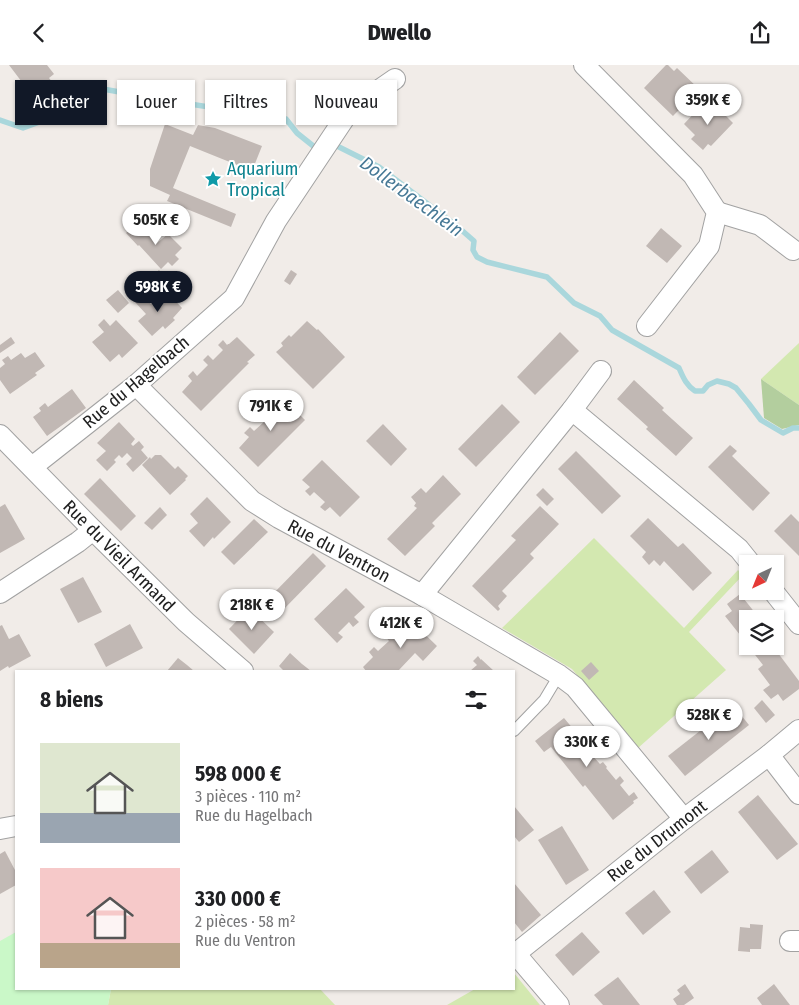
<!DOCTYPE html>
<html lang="fr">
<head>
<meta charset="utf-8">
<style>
	body { margin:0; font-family:"Fira Sans Condensed",sans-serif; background:#f2f2f2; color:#202124; height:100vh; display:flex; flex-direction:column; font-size:19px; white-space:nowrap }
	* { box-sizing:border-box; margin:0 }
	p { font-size:16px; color:#757577 }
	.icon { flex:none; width:28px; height:28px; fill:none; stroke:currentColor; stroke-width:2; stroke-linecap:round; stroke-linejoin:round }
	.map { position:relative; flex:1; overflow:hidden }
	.drawer { position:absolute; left:15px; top:605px; width:500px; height:320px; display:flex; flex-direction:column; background:#fff; border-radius:0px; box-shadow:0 1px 4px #0004 }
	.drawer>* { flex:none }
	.guide { position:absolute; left:15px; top:15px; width:500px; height:45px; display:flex; gap:10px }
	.needle { width:32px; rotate:223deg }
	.buttons { position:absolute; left:739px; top:490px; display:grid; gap:10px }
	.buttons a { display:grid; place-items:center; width:45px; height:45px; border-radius:0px; background:#fff; box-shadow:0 1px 4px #0004; font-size:25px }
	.price { position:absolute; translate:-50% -42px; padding:0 11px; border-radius:18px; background:#fff; color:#222; font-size:16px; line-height:32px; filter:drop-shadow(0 1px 2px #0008) }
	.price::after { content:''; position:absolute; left:50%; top:30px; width:15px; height:11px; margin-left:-8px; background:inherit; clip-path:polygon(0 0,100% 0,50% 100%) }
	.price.active { background:#111827; color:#fff }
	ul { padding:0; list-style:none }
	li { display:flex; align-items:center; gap:15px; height:125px; padding:0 25px }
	li span { display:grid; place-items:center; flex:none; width:140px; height:100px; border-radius:0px; color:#555 }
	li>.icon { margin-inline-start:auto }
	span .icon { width:60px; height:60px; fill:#fffc; stroke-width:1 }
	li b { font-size:21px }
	h2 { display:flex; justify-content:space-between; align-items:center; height:60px; padding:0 25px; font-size:21px }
	.tag { padding:0 18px; border-radius:0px; background:#fff; box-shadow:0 1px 4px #0004; font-size:18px; line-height:45px }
	.tag.active { background:#111827; color:#fff }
	header { display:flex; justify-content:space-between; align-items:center; height:65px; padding:0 25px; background:#fff; font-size:22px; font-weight:800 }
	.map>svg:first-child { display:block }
	.grass { fill:#d3e8b0 }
	.forest { fill:#b3ce9e }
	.park { fill:#caf8c8 }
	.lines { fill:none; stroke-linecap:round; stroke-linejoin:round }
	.stream { stroke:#aad7dc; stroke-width:5.5 }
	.building { fill:#c1b8b4 }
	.service-casing { stroke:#a2a2a2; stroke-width:12 }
	.minor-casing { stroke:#a2a2a2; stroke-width:22 }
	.service { stroke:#fff; stroke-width:10 }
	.minor { stroke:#fff; stroke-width:20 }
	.labels { text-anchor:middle; stroke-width:4; stroke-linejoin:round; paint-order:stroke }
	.culture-label { font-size:18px; fill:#0d838f; stroke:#fff; text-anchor:start }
	.street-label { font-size:18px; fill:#212121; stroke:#fff }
	.water-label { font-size:19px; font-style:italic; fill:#477996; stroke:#fff }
</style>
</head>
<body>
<header><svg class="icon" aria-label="back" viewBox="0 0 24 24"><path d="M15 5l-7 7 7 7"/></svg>Dwello<svg class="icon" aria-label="share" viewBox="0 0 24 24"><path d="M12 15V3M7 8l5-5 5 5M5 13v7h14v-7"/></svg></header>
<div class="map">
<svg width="799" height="940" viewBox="0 0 799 940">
	<rect width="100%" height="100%" fill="#f1ece8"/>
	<g class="grass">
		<polygon points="799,278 799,340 761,314"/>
		<polygon points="594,473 684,563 738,505 743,510 689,567 726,605 638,683 572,604 502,563"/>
		<polygon points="514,908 540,940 447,940 475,924 514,924"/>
		<polygon points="111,924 320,924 335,940 108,940"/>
	</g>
	<polygon class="forest" points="761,314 799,340 799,360 782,364 764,353"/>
	<polygon class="park" points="16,867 16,924 111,924 108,940 0,940 0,876"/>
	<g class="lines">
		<g class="stream">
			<polyline points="0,55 23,63 42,56 71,36 103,24 164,35 286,54 297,68 317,84 318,84"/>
			<path d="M 332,81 L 335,80 L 379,102 L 458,162 L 474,176 L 473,185 L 477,192 L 487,197 L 547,212 L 574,238 L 600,251 L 612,265 L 679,303 C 683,312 686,320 695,326 L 703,326 L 708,320 L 717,316 L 729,319 L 736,323 L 749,339 L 761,355 L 783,368 L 793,363 L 799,363"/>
		</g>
	</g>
	<g class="building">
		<polygon points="9,0 47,0 54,9 49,13 53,18 34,33"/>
		<polygon points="666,0 668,0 674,6 677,3 699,24 673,51 644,23"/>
		<polygon points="701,41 710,49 717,42 733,58 711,81 708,79 703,85 691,74 695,70 684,59"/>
		<polygon points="165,59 193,70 198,60 215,63 262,81 252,106 190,81 173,123 236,149 231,162 167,136 170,130 150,121 150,104"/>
		<polygon points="138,157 157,178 168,169 182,183 175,190 179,194 172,201 168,197 161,204 139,180 138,181 126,168"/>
		<polygon points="661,163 682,181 667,198 646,181"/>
		<polygon points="159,205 167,213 161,218 154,209"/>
		<polygon points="291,205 297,209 290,220 284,216"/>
		<polygon points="118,225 129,238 118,248 106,235"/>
		<polygon points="168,228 182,243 173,253 175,255 165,264 163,261 152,271 138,256 146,249 135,237 142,230 151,239 158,232 161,235"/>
		<polygon points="104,254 110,261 116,255 138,278 122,293 119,289 110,297 92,277 104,267 98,260"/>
		<polygon points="307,256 317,265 318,264 345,292 313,324 276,287 283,281 281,278 289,270 291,272"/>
		<polygon points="560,267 579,286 535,330 517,312"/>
		<polygon points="11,272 15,278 0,288 0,280"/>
		<polygon points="237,272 255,290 247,297 249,298 201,346 182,327 192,316 188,311 193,306 197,311 208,300 203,295 208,290 213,295 223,285 218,280 223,275 227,280 228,279 229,279"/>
		<polygon points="35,287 45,301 35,308 37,310 10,329 0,315 0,303 5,299 2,295 8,291 11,295 21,288 25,293"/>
		<polygon points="634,315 664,343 662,345 693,373 676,391 646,364 648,362 617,334"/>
		<polygon points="72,324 86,343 47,371 33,352 41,346 39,343 45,338 48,342"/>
		<polygon points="279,331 284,336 285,335 305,355 258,402 239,383 249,372 244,368 250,362 254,366 265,356 260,351 265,346 270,351 279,341 275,337"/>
		<polygon points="502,339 520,357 476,402 458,384"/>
		<polygon points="119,357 135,374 131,379 133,381 139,376 144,382 141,385 148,393 133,407 126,399 132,393 127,388 122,393 119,390 114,395 116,397 107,406 96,395 106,386 97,378"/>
		<polygon points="383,359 407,384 391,401 366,376"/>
		<polygon points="730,380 737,386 732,391 770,428 753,446 708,402"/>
		<polygon points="576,386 621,431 602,449 558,404"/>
		<polygon points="155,390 161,390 175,404 178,401 188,411 185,414 186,415 170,430 142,400 150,392 151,394"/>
		<polygon points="322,395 360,432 340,452 330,442 325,446 320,442 325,437 314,427 310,431 305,426 310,422 302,415"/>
		<polygon points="443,410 461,429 432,458 435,461 405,491 387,474 417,443 414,441 416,438 411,432 421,423 426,428"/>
		<polygon points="100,413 136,451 121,466 84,429"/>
		<polygon points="543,423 554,434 547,441 536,430"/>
		<polygon points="207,432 231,457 214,474 213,472 204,482 189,466 198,458 190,449"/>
		<polygon points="5,439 25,474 0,488 0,442"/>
		<polygon points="540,441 559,459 530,489 534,493 502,526 507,531 498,541 500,544 498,546 472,521 516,475 511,471"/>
		<polygon points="160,442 167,450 152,465 144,458"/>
		<polygon points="791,449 799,457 799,491 774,466"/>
		<polygon points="648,453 678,482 683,478 712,508 693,526 664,496 660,501 654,495 649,500 642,492 646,487 630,471"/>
		<polygon points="254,454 268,467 234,500 221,487"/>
		<polygon points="313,488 326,501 281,547 268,534"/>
		<polygon points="83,512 102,547 78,558 60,524"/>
		<polygon points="346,523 365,542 354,552 359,557 353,562 349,557 338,568 343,572 337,578 314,554"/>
		<polygon points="740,529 760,554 748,554 748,580 725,551 732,546 727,539"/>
		<polygon points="249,543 274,567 254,589 229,564"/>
		<polygon points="404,551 409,556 410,555 437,581 423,596 415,588 398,606 366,606 363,602 373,592 369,587 374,582 378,586 389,576 385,571 389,566 394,570 404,561 399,556"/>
		<polygon points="130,559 143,583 106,602 94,579"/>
		<polygon points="2,560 9,574 19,569 31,591 9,603 8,601 0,606 0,561"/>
		<polygon points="775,573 784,583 778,588 799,616 799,624 783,636 778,629 771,634 763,625 770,620 758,604 763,600 748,581 775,581"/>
		<polygon points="290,588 302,599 311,606 284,606 279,601"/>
		<polygon points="478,591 481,595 481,594 494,606 470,606 477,600 473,596"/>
		<polygon points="178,593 187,600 194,606 167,606"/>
		<polygon points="591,597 599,606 589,615 581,606"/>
		<polygon points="762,635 775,650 766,658 754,643"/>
		<polygon points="733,640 749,660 685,711 668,691"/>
		<polygon points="564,653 574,665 579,662 583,666 577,670 587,682 592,678 596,683 590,688 600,699 603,697 607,702 606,703 616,715 620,711 624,716 620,720 629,731 634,727 638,733 633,736 634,738 613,755 585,720 583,722 551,682 544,687 535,676"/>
		<polygon points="758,730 798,779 777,795 738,747"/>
		<polygon points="514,741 534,765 519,777 514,771"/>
		<polygon points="562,761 589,805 566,820 538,775"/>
		<polygon points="712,785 729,807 701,829 684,807"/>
		<polygon points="5,786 16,807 16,820 0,829 0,789"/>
		<polygon points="514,818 541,850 522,867 514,857"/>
		<polygon points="654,825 671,847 643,870 625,848"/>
		<polygon points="750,859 763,860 761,884 750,884 750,887 738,886 740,862 750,863"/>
		<polygon points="582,867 600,887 573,911 555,890"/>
		<polygon points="618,912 640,940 603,940 594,930"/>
		<polygon points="685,919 694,933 684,940 677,940 673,934 680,929 677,925"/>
		<polygon points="774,919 790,940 762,940 757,933"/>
	</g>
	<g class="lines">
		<g class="service-casing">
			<polyline id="service" points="514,666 544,635 559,610"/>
		</g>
		<g class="minor-casing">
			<g id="minor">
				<polyline points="584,0 693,110 717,147 709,181 647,261"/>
				<polyline points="717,147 760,160 793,185"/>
				<polyline points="136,320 252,436 279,453 422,530 559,610 575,622 684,754"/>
				<polyline points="572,345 601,306"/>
				<polyline points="0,370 93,465 186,557 243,606"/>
				<polyline points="32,402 136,320 234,233 276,156 350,45 395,14"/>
				<polyline points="773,526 799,559"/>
				<polyline points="0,528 78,477 93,465"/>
				<polyline points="422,530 572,345 739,484 751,499"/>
				<polyline points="769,690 799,729"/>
				<polyline points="0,764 16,761"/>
				<polyline points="790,876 799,876"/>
				<polyline points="514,887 559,940"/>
				<polyline points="515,889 684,754 769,690 799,665"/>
			</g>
		</g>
		<use href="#service" class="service"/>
		<use href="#minor" class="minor"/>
	</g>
	<defs>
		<g id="sight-bare" transform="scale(1.35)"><path d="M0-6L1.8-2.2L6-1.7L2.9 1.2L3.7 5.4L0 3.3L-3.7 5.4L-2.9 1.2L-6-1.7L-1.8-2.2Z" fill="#0f9aa8" stroke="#fff" stroke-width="2.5" paint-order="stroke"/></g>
	</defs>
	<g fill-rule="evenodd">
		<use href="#sight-bare" x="213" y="114"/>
	</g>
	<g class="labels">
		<g class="culture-label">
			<text x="227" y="110">Aquarium<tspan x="227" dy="21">Tropical</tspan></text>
		</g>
		<g class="street-label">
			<text transform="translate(136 317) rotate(-40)" y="6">Rue du Hagelbach</text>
			<text transform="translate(339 486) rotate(28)" y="6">Rue du Ventron</text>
			<text transform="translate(119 491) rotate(45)" y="6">Rue du Vieil Armand</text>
			<text transform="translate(657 776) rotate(-38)" y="6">Rue du Drumont</text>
		</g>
		<g class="water-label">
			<text transform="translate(412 131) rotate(36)" y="7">Dollerbaechlein</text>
		</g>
	</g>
</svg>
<div class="buttons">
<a><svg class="needle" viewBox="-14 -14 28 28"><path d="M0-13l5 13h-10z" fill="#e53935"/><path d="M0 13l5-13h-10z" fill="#757577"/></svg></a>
<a><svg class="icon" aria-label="layers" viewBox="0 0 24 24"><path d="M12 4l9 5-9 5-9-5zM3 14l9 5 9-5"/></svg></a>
</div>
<b class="price" style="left:708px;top:61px">359K €</b>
<b class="price" style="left:156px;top:181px">505K €</b>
<b class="price active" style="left:158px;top:248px">598K €</b>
<b class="price" style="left:271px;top:367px">791K €</b>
<b class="price" style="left:252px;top:566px">218K €</b>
<b class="price" style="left:401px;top:584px">412K €</b>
<b class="price" style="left:709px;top:676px">528K €</b>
<b class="price" style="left:587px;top:703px">330K €</b>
<div class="guide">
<a class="tag active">Acheter</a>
<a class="tag">Louer</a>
<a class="tag">Filtres</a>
<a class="tag">Nouveau</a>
</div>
<section class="drawer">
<h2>8 biens<svg class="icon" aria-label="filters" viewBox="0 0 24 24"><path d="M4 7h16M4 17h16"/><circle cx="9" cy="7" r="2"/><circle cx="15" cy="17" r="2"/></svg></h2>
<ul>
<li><span style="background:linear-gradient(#dfe7d0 70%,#9aa5b1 0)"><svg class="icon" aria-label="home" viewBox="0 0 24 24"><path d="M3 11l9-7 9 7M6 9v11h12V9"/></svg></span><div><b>598 000 €</b><p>3 pièces · 110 m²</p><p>Rue du Hagelbach</p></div></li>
<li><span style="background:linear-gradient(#f6c9c9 75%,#b9a48a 0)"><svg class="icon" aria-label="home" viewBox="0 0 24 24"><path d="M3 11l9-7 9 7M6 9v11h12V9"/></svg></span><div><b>330 000 €</b><p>2 pièces · 58 m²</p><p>Rue du Ventron</p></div></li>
</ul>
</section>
</div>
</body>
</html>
